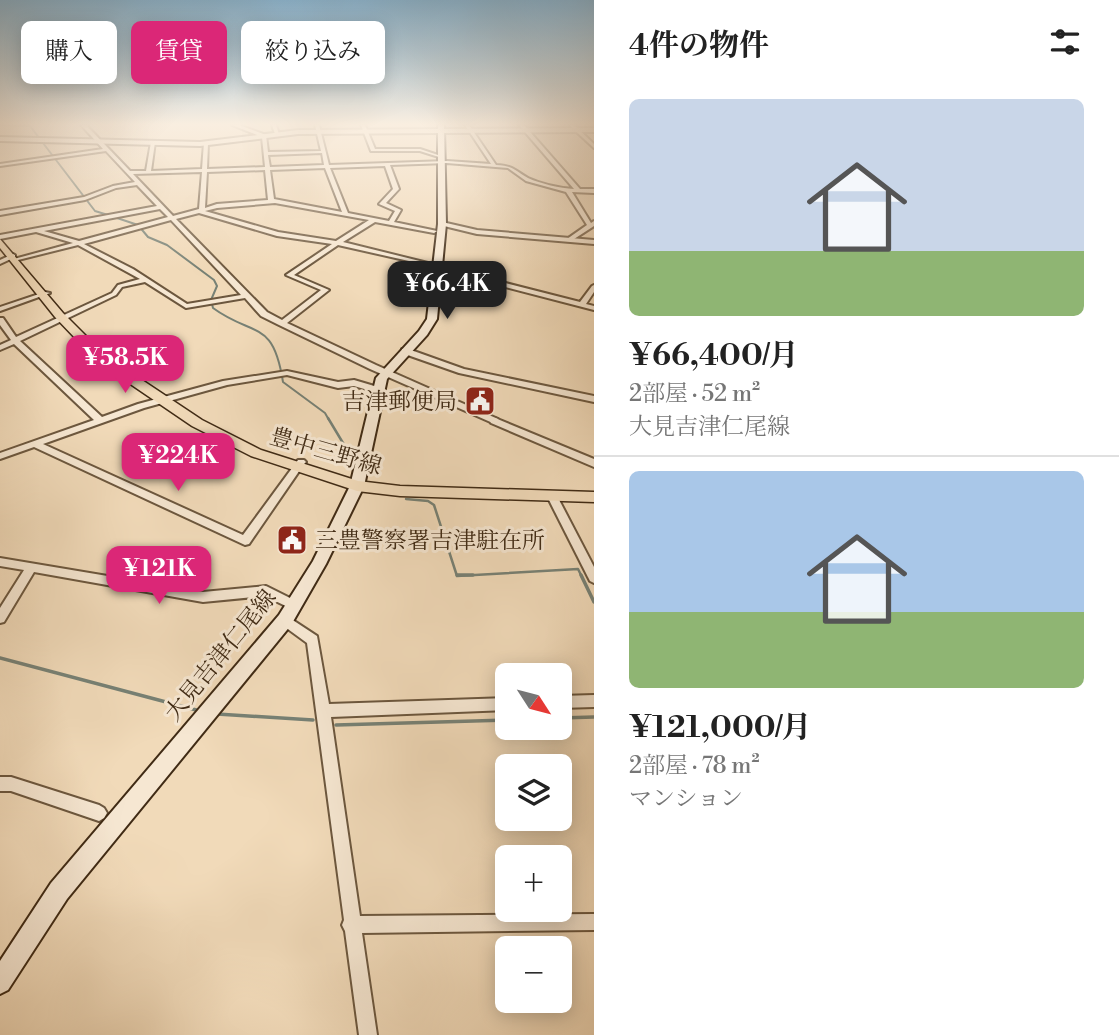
<!DOCTYPE html>
<html lang="ja">
<head>
<meta charset="utf-8">
<style>
	body { margin:0; font-family:"Libre Bodoni","Noto Serif JP",serif; background:#f2f2f2; color:#222; height:100vh; display:flex; flex-direction:column; font-size:26px; white-space:nowrap }
	* { box-sizing:border-box; margin:0 }
	p { font-size:23px; color:#767676 }
	.icon { flex:none; width:38px; height:38px; fill:none; stroke:currentColor; stroke-width:2; stroke-linecap:round; stroke-linejoin:round }
	.map { position:relative; flex:1; overflow:hidden }
	.details { display:flex; flex-direction:column; background:#fff; width:525px }
	.details>* { flex:none }
	.hud { position:absolute; left:21px; top:21px; width:467px; height:63px; display:flex; gap:14px }
	.needle { width:46px; rotate:126deg }
	.fabs { position:absolute; left:495px; top:663px; display:grid; gap:14px }
	.fabs a { display:grid; place-items:center; width:77px; height:77px; border-radius:10px; background:#fff; box-shadow:0 4px 18px #0003; font-size:35px }
	.price { position:absolute; translate:-50% -60px; padding:0 16px; border-radius:14px; background:#db2777; color:#fff; font-size:23px; line-height:46px; filter:drop-shadow(0 2px 4px #0008) }
	.price::after { content:''; position:absolute; left:50%; top:42px; width:21px; height:16px; margin-left:-10px; background:inherit; clip-path:polygon(0 0,100% 0,50% 100%) }
	.price.active { background:#222; color:#fff }
	ul { padding:0; list-style:none }
	li { display:grid; align-content:center; gap:14px; height:371px; padding:0 35px }
	li+li { border-top:2px solid #e0e0e0 }
	li span { display:grid; place-items:center; height:217px; border-radius:10px; color:#555 }
	li>.icon { margin-inline-start:auto }
	span .icon { width:126px; height:126px; fill:#fffc; stroke-width:1 }
	li b { font-size:30px }
	h2 { display:flex; justify-content:space-between; align-items:center; height:84px; padding:0 35px; font-size:30px }
	.pill { padding:0 24px; border-radius:10px; background:#fff; box-shadow:0 4px 18px #0003; font-size:24px; line-height:63px }
	.pill.active { background:#db2777; color:#fff }
	main { display:flex; flex:1; min-height:0 }
	.map>svg:first-child { display:block }
	.lines { fill:none; stroke-linecap:round; stroke-linejoin:round }
	.stream-far2 { stroke:#778175; stroke-width:2 }
	.stream-far1 { stroke:#778175; stroke-width:2.5 }
	.stream { stroke:#778175; stroke-width:3.5 }
	.minor-casing { stroke:#6c573e; stroke-width:4 }
	.tertiary-casing { stroke:#6c573e; stroke-width:4 }
	.secondary-casing { stroke:#402b15; stroke-width:4 }
	.primary-casing { stroke:#402b15; stroke-width:3 }
	.minor { fill:#f6e7d2; fill-rule:evenodd }
	.tertiary { fill:#f6e7d2; fill-rule:evenodd }
	.secondary { fill:#f6e7d2; fill-rule:evenodd }
	.primary { fill:#f1dab9; fill-rule:evenodd }
	.labels { text-anchor:middle; stroke-width:6; stroke-linejoin:round; paint-order:stroke }
	.poi-label { font-size:23px; fill:#402b15; stroke:#f6e7d2; text-anchor:end }
	.street-label { font-size:23px; fill:#402b15; stroke:#f6e7d2 }
</style>
</head>
<body>
<main>
<div class="map">
<svg width="594" height="1035" viewBox="0 0 594 1035">
	<rect width="100%" height="100%" fill="#f1dab9"/>
	<filter id="stains"><feTurbulence type="fractalNoise" baseFrequency=".00286" numOctaves="4"/><feColorMatrix values="0 0 0 0 .2 0 0 0 0 .09 0 0 0 0 .02 0 0 0 .5 -.17"/></filter>
	<radialGradient id="worn" r=".72"><stop offset=".6" stop-color="#630" stop-opacity="0"/><stop offset="1" stop-color="#630" stop-opacity=".3"/></radialGradient>
	<g class="lines">
		<g class="stream-far2">
			<polyline points="0,125 30,126 95,211 108,215"/>
			<path d="M 114,217 L 138,225 L 148,237 L 167,245 L 214,280 L 217,286 L 211,300 L 213,308 C 254,338 273,318 283,382 L 325,413 L 329,420"/>
		</g>
		<g class="stream-far1">
			<polyline points="328,418 355,463"/>
			<polyline points="406,499 428,501 434,505 457,576 578,569 582,577"/>
		</g>
		<g class="stream">
			<polyline points="457,575 473,575"/>
			<polyline points="581,575 594,602"/>
			<polyline points="0,658 200,711"/>
			<polyline points="217,714 313,720"/>
			<polyline points="560,718 594,717"/>
			<polyline points="336,725 508,720"/>
		</g>
		<g class="minor-casing">
			<g id="minor">
				<path d="M 81,125 L 86,125 L 130,171 L 146,171 L 151,142 L 153,141 L 155,142 L 151,171 L 202,169 L 204,143 L 206,142 L 208,143 L 207,169 L 265,167 L 262,137 L 232,125 L 239,125 L 266,135 L 268,152 L 321,151 L 315,125 L 319,125 L 329,165 L 447,161 L 491,164 L 465,125 L 469,125 L 496,165 C 514,166 514,170 528,178 C 541,184 560,188 574,189 L 519,125 L 524,125 L 580,189 L 594,189 L 594,193 L 572,192 L 591,223 L 594,221 L 594,226 L 571,241 L 567,241 L 567,239 L 587,225 L 566,192 L 526,181 L 508,168 L 447,163 L 390,165 L 399,189 L 386,203 L 401,210 L 394,222 L 437,231 L 434,233 L 375,222 L 343,242 L 440,266 L 440,268 L 338,245 L 294,275 L 329,290 L 287,323 L 376,365 L 498,419 L 499,421 L 495,424 L 370,369 L 279,325 L 261,316 L 245,298 L 186,308 L 145,282 L 122,287 L 116,295 L 20,341 L 102,417 L 138,404 L 223,381 L 287,371 L 338,382 L 354,380 L 381,388 L 381,392 L 378,393 L 354,386 L 338,388 L 287,375 L 227,385 L 144,408 L 43,444 L 243,535 L 298,460 L 304,460 L 306,462 L 304,464 L 249,544 L 245,545 L 34,447 L 0,459 L 0,453 L 94,420 L 14,344 L 0,350 L 0,345 L 11,340 L 0,325 L 0,318 L 3,318 L 16,337 L 112,293 L 118,285 L 140,279 L 78,245 L 14,261 L 14,259 L 73,243 L 36,232 L 0,239 L 0,235 L 157,206 L 137,185 L 116,188 L 85,200 L 0,215 L 0,211 L 84,197 L 113,186 L 135,182 L 106,151 L 0,166 L 0,164 L 103,149 ZM 322,153 L 324,165 L 270,167 L 268,155 ZM 385,166 L 393,189 L 379,204 L 395,211 L 389,221 L 348,213 L 330,168 ZM 325,168 L 342,212 L 274,199 L 270,170 ZM 265,170 L 268,200 L 217,204 L 205,208 L 207,172 ZM 202,172 L 199,209 L 173,216 L 133,174 ZM 275,203 L 369,220 L 336,241 L 278,232 L 205,211 L 217,208 ZM 160,209 L 168,217 L 79,241 L 44,231 ZM 199,213 L 277,236 L 332,244 L 286,275 L 321,290 L 282,320 L 267,312 L 176,219 ZM 171,220 L 241,295 L 187,304 L 133,269 L 84,244 Z"/>
				<polygon points="272,125 276,125 279,134 275,134"/>
				<polygon points="361,125 365,125 375,149 420,149 444,157 442,158 420,151 371,151"/>
				<polygon points="569,125 574,125 594,144 594,148"/>
				<polygon points="13,254 15,255 15,257 0,264 0,260"/>
				<polygon points="474,275 580,302 592,286 594,285 594,292 586,304 594,306 594,310 474,279 436,281 433,279 436,277"/>
				<polygon points="45,292 50,293 0,311 0,307"/>
				<polygon points="402,349 408,349 464,369 594,396 594,402 459,373 402,353"/>
				<polygon points="552,492 557,496 594,567 594,583 590,581 547,496"/>
				<polygon points="0,558 203,592 266,586 298,602 300,605 298,608 294,610 265,596 203,602 34,572 4,622 0,623 0,608 24,570 0,566"/>
				<polygon points="285,615 317,636 329,704 508,698 508,710 331,717 360,916 594,914 594,930 362,933 377,1035 359,1035 345,931 342,925 344,920 307,643 281,624 279,620 281,616"/>
				<polygon points="594,695 594,707 560,708 560,696"/>
				<polygon points="0,777 11,777 99,805 104,808 107,813 104,818 99,821 11,791 0,791"/>
			</g>
		</g>
		<g class="tertiary-casing">
			<g id="tertiary">
				<polygon points="594,128 594,132 298,134 200,146 0,141 0,137 200,142 298,130"/>
				<polygon points="442,222 477,230 594,240 594,244 477,234 440,225 440,223"/>
				<polygon points="495,418 594,459 594,467 491,423 490,421"/>
			</g>
		</g>
		<g class="secondary-casing">
			<polygon id="secondary" points="438,125 444,125 446,224 437,319 427,335 387,379 364,486 326,564 291,625 67,899 8,990 0,994 0,961 51,883 279,615 313,561 350,486 376,378 419,331 427,319 438,224"/>
		</g>
		<g class="primary-casing">
			<polygon id="primary" points="0,239 63,313 106,356 202,420 261,450 358,481 400,486 594,492 594,502 400,496 357,491 251,456 192,426 98,362 55,317 0,248"/>
		</g>
		<use href="#minor" class="minor"/>
		<use href="#tertiary" class="tertiary"/>
		<use href="#secondary" class="secondary"/>
		<use href="#primary" class="primary"/>
	</g>
	<linearGradient id="sky" x2="0" y2="1"><stop stop-color="#89b6d4"/><stop offset="0.46" stop-color="#f9eee0"/><stop offset="1" stop-color="#f9eee0" stop-opacity="0"/></linearGradient>
	<rect width="594" height="270" fill="url(#sky)"/>
	<defs>
		<g id="civic-square" transform="scale(1.575)"><rect x="-9" y="-9" width="18" height="18" rx="4" fill="#8f2418" stroke="#f6e7d2"/><path d="M-.6-6.5H3V-4.5H.6V-3L4-1V1h2V6H-6V1h2V-1L-.6-3ZM-1.2 2.5V6h2.4V2.5Z" fill="#fff"/></g>
	</defs>
	<g fill-rule="evenodd">
		<use href="#civic-square" x="480" y="401"/>
		<use href="#civic-square" x="292" y="540"/>
	</g>
	<g class="labels">
		<g class="poi-label">
			<text x="457" y="409">吉津郵便局</text>
			<text x="315" y="548" text-anchor="start">三豊警察署吉津駐在所</text>
		</g>
		<g class="street-label">
			<text transform="translate(326 451) rotate(16)" y="8">豊中三野線</text>
			<text transform="translate(220 655) rotate(-51)" y="8">大見吉津仁尾線</text>
		</g>
	</g>
	<rect width="100%" height="100%" filter="url(#stains)"/>
	<rect width="100%" height="100%" fill="url(#worn)"/>
</svg>
<div class="fabs">
<a><svg class="needle" viewBox="-14 -14 28 28"><path d="M0-13l5 13h-10z" fill="#e53935"/><path d="M0 13l5-13h-10z" fill="#767676"/></svg></a>
<a><svg class="icon" aria-label="layers" viewBox="0 0 24 24"><path d="M12 4l9 5-9 5-9-5zM3 14l9 5 9-5"/></svg></a>
<a>+</a>
<a>−</a>
</div>
<b class="price active" style="left:447px;top:321px">¥66.4K</b>
<b class="price" style="left:125px;top:395px">¥58.5K</b>
<b class="price" style="left:178px;top:493px">¥224K</b>
<b class="price" style="left:159px;top:606px">¥121K</b>
<div class="hud">
<a class="pill">購入</a>
<a class="pill active">賃貸</a>
<a class="pill">絞り込み</a>
</div>
</div>
<section class="details">
<h2>4件の物件<svg class="icon" aria-label="filters" viewBox="0 0 24 24"><path d="M4 7h16M4 17h16"/><circle cx="9" cy="7" r="2"/><circle cx="15" cy="17" r="2"/></svg></h2>
<ul>
<li><span style="background:linear-gradient(#c9d6e8 70%,#8fb573 0)"><svg class="icon" aria-label="home" viewBox="0 0 24 24"><path d="M3 11l9-7 9 7M6 9v11h12V9"/></svg></span><div><b>¥66,400/月</b><p>2部屋 · 52 m²</p><p>大見吉津仁尾線</p></div></li>
<li><span style="background:linear-gradient(#a9c7e8 65%,#8fb573 0)"><svg class="icon" aria-label="home" viewBox="0 0 24 24"><path d="M3 11l9-7 9 7M6 9v11h12V9"/></svg></span><div><b>¥121,000/月</b><p>2部屋 · 78 m²</p><p>マンション</p></div></li>
</ul>
</section>
</main>
</body>
</html>
